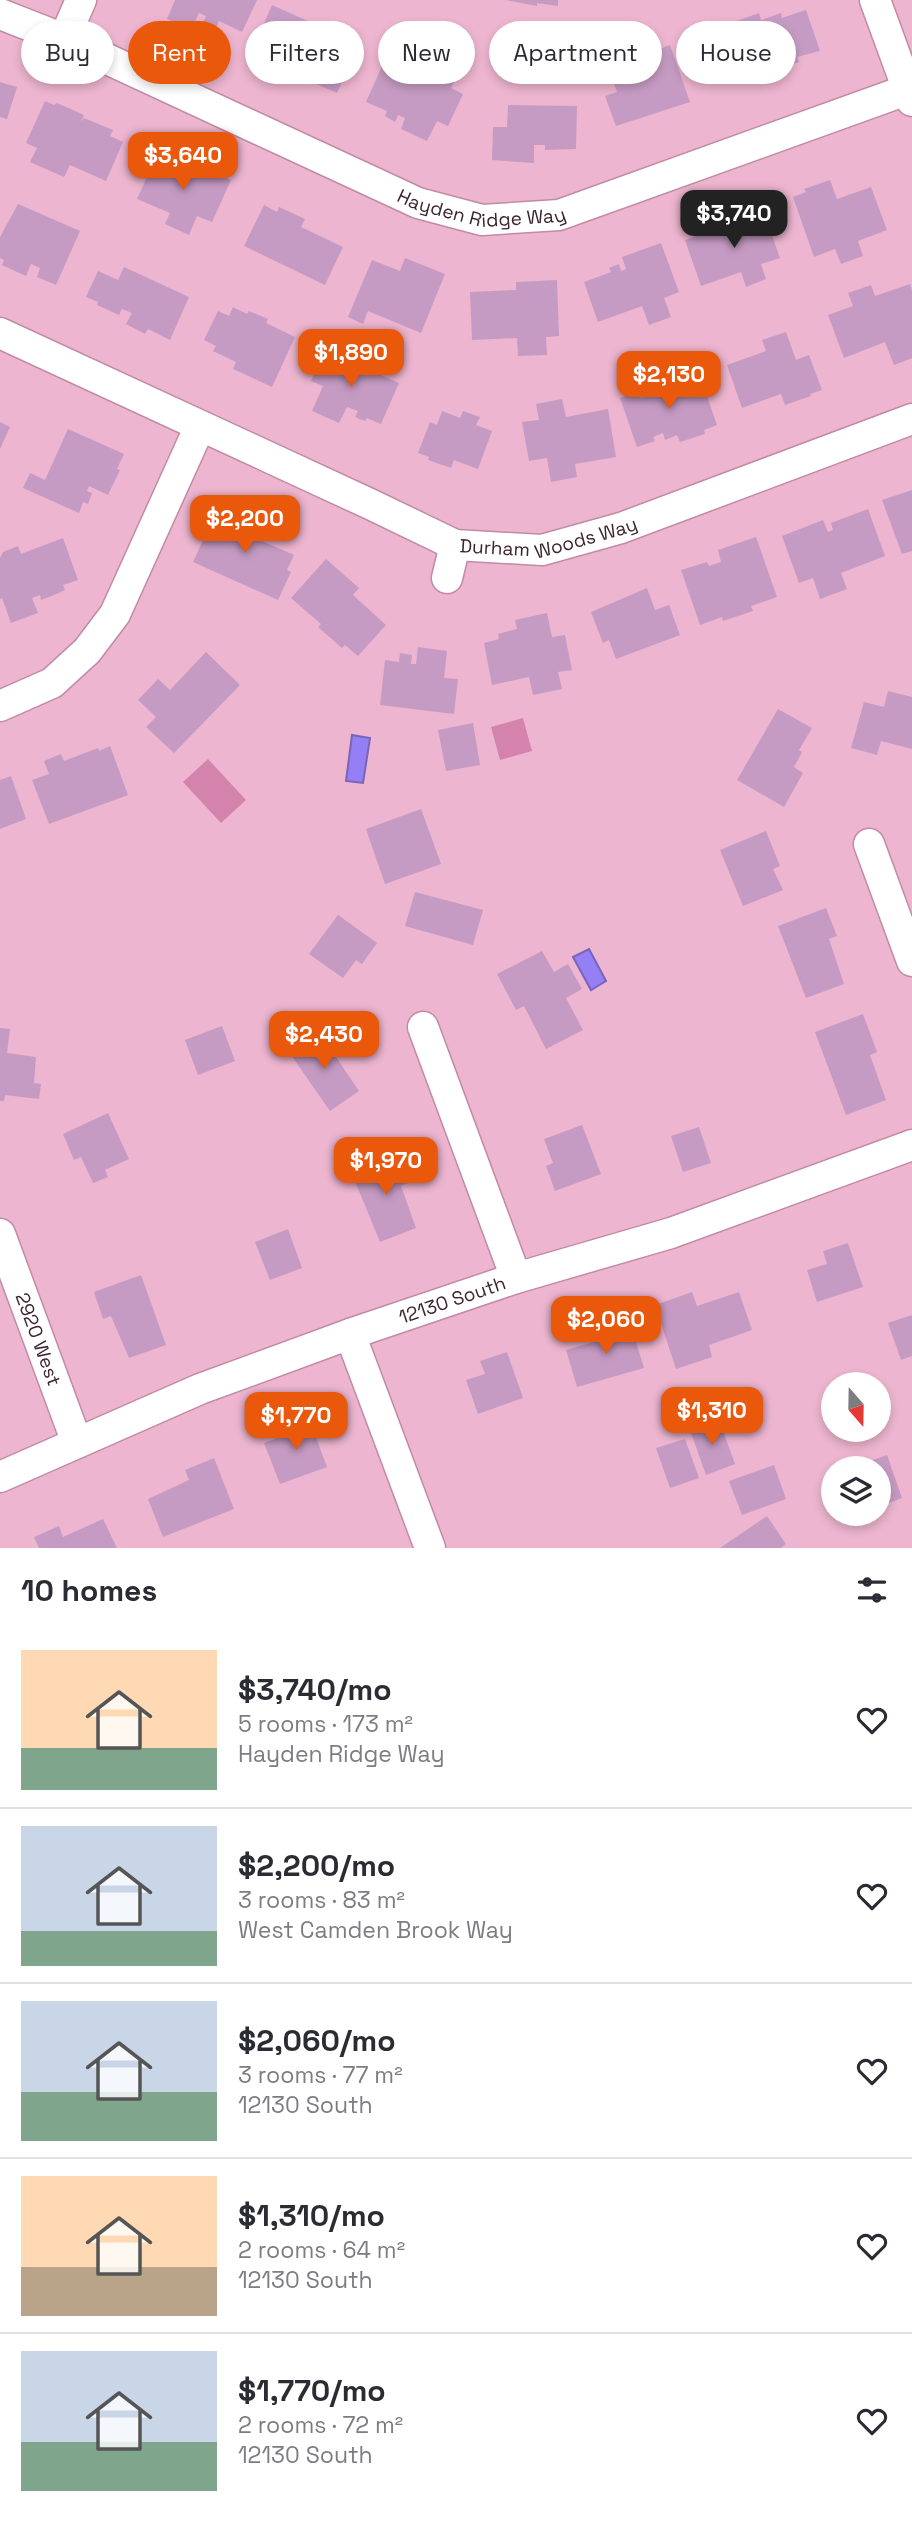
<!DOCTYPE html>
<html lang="en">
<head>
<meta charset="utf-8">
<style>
	body { margin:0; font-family:"Space Grotesk",sans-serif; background:#f7f7f7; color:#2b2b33; height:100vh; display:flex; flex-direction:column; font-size:26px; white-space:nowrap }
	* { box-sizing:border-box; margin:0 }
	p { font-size:23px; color:#7c7c81 }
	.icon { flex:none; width:38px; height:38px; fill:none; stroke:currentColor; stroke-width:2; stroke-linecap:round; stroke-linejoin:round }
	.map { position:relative; height:1548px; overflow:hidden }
	.sheet { display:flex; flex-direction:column; background:#fff; flex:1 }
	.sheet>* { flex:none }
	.top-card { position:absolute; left:21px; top:21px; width:872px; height:63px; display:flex; gap:14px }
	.needle { width:46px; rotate:160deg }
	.buttons { position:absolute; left:821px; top:1372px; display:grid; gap:14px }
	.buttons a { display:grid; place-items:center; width:70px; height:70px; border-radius:50%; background:#fff; box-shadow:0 4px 10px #0003; font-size:35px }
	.price { position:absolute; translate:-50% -60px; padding:0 16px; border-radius:14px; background:#ea580c; color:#fff; font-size:23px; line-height:46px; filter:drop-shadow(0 2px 4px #0008) }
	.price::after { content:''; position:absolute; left:50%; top:42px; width:21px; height:16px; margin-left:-10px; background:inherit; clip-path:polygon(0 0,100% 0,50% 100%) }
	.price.current { background:#222; color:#fff }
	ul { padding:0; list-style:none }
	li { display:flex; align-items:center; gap:21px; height:175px; padding:0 21px }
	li+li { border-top:2px solid #e1e1e2 }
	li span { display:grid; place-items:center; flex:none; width:196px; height:140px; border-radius:0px; color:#555 }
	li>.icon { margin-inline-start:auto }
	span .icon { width:84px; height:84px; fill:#fffc; stroke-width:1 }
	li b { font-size:30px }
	h2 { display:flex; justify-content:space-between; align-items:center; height:84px; padding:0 21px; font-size:30px }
	.tag { padding:0 24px; border-radius:32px; background:#fff; box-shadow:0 4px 10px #0003; font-size:24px; line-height:63px }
	.tag.current { background:#ea580c; color:#fff }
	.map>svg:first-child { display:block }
	.green { fill:#d484ac }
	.water { fill:#947ff4; stroke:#7964b9; stroke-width:2 }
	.building { fill:#c69bc3 }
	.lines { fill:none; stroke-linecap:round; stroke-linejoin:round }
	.minor-casing { stroke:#c18ba5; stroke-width:33 }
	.minor { stroke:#fff; stroke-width:30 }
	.labels { text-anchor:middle; stroke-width:7; stroke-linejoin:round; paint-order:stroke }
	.street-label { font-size:19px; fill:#3b2530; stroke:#fddfec }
</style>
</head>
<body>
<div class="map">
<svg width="912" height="1548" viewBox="0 0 912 1548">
	<rect width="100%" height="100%" fill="#edb5cf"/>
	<g class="green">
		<polygon points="523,718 532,751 500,760 491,727"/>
		<polygon points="208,759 246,800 221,823 183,782"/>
	</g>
	<g class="water">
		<polygon points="352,735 370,738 363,783 346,781"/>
		<polygon points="589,949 606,981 591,990 573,957"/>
	</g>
	<g class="building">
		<polygon points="175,0 257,0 242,32 219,21 215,30 202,24 206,16 199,13 191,30 167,19"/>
		<polygon points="506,0 558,0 558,6 537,3 537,6"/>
		<polygon points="272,5 359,44 337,93 289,72 292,63 284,60 279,71 264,64 266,60 251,53"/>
		<polygon points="806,10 820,51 797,57 799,62 788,66 787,63 780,65 782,69 756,79 754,75 742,80 727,39 738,35 734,22 759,13 761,20 781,13 782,18"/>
		<polygon points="650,41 654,51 670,45 690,102 616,126 605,96 617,92 608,67 630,59 627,49"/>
		<polygon points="383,64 394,69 396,65 424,79 431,64 457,76 451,88 463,94 448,126 437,121 427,141 401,129 405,118 398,115 395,122 385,116 387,111 366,102"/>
		<polygon points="0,82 17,87 7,119 0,117"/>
		<polygon points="45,101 54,105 57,103 84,115 81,122 84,118 113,130 110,136 123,142 106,181 70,165 64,177 30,162 37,148 26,143"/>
		<polygon points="508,105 577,106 576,149 545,150 545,145 534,145 534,163 492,160 493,127 507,127"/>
		<polygon points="159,151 186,162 182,171 186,172 190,162 231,180 212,222 197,216 189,235 165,224 170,213 137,199"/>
		<polygon points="830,180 837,199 871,187 887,230 858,241 863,256 841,264 835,249 814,257 793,197 806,192 804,189"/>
		<polygon points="18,204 80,231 56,285 37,277 40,268 31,264 26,276 2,265 4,260 0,258 0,237"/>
		<polygon points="264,205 277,212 279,207 305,219 301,227 343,247 325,285 244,246"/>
		<polygon points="762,207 780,258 761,264 766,279 746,287 741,272 701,286 685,240 727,225 725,221"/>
		<polygon points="661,243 679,292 664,298 671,317 649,325 642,306 598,322 584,282 611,272 609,268 619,264 621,271 626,269 622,257"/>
		<polygon points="405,258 445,274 421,333 368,311 363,324 348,317 372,260 400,271"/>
		<polygon points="124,267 189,297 170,340 148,329 145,334 126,324 132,313 122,309 119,315 97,305 98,302 86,297 98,271 118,280"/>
		<polygon points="557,280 559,336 546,337 547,355 518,356 517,338 472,340 470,292 516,290 516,282"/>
		<polygon points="910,284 912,290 912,358 894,365 885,342 844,358 828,315 853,306 848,293 871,285 875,296"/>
		<polygon points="233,307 247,314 249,311 268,319 266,323 295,337 272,387 233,369 236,362 213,351 216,346 204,340 218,311 229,316"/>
		<polygon points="786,332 796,360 809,355 822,390 810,394 811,396 785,405 781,394 742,408 727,365 766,351 762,340"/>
		<polygon points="325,349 371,364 369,370 399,383 381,424 367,418 365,421 355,417 358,411 347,407 339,423 312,411 323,386 311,381"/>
		<polygon points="670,371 675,385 700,376 717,425 704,430 705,434 680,442 677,435 665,440 663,433 653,437 655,441 637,447 620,398 639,391 641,398 655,392 650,378"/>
		<polygon points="562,399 566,417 608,409 616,457 575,464 577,477 551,482 547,458 529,461 522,422 539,420 536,404"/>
		<polygon points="442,411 460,418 463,411 480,417 476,425 492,431 478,469 454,460 451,468 428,460 429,457 418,453 430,422 437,425"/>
		<polygon points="0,422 10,427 0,449"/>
		<polygon points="68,429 124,454 117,469 120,470 108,495 89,486 87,491 92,493 88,504 83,502 79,513 23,488 30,473 45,480"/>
		<polygon points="912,490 912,551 902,554 882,500"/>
		<polygon points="238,504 263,515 253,537 294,555 287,570 291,572 278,600 193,562 212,521 227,528"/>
		<polygon points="868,509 885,556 841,573 847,589 820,599 813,578 799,583 782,536 823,520 828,532 833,530 831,523"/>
		<polygon points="756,537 777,597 751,606 753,611 723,621 722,617 700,625 681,570 707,562 709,566 721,562 718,550"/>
		<polygon points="63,538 78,580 63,585 65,590 54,595 41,600 40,595 32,598 38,613 11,623 2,598 0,599 0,558 3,552 18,546 21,554"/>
		<polygon points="326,559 359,588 353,595 386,625 358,656 345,645 342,648 318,627 321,624 291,598"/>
		<polygon points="647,588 655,610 669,605 680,635 616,659 609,640 603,643 591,612"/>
		<polygon points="547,613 552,637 565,635 572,670 558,672 562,689 533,695 529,677 492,685 484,643 499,639 498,634 517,629 515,620"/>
		<polygon points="418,647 447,651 444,678 458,679 454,714 380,705 385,660 399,662 400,653 412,655 411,664 416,664"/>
		<polygon points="206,652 240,685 174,753 146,727 156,717 138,700 158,679 170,690"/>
		<polygon points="888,691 912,697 912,749 881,741 877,755 851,748 864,702 884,707"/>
		<polygon points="778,709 812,728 799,750 802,752 794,767 803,773 784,807 737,780"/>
		<polygon points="473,723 480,765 446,771 438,730"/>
		<polygon points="110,746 128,795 49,824 32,780 49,774 44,761 61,754 64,761 98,748 99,751"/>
		<polygon points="11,776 26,819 0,829 0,780"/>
		<polygon points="421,809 441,864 385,884 366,829"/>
		<polygon points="766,831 780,866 773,869 783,890 743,906 720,850"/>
		<polygon points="415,892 483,910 473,945 405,926"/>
		<polygon points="826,908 837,936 829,939 844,984 806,998 778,926"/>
		<polygon points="338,915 377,943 362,964 356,960 343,978 309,954"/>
		<polygon points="542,951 554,972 568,964 582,989 566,998 583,1030 546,1049 524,1006 516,1010 497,974"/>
		<polygon points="863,1014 877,1052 870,1055 886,1100 846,1115 815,1032"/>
		<polygon points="222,1026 235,1061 198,1075 185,1040"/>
		<polygon points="0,1028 10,1029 7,1053 36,1057 34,1083 41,1084 39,1099 5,1095 4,1101 0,1101"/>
		<polygon points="319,1032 359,1091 330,1111 289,1052"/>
		<polygon points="108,1113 129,1159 105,1170 108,1177 93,1183 81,1157 74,1160 63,1134"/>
		<polygon points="582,1125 601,1174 555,1191 546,1166 553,1163 544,1139"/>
		<polygon points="699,1127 711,1163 683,1172 671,1136"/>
		<polygon points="400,1155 411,1182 401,1186 416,1228 380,1242 352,1174"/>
		<polygon points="288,1229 302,1268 270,1280 255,1242"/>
		<polygon points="848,1243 863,1287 817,1302 807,1270 827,1264 823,1251"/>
		<polygon points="141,1275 166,1345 129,1358 111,1316 103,1319 94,1292"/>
		<polygon points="692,1292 697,1306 739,1292 752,1330 709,1345 712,1357 676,1369 655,1305"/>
		<polygon points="912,1315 912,1356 901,1360 888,1323"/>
		<polygon points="629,1319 644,1368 577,1387 566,1350 607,1338 604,1326"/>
		<polygon points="507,1352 523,1398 478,1414 466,1380 485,1374 480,1361"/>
		<polygon points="313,1419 318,1431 314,1432 327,1467 280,1484 264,1443 286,1435 283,1429"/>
		<polygon points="719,1420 735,1464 706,1475 690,1430"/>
		<polygon points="685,1439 699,1478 670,1488 656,1448"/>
		<polygon points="887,1455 902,1498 878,1507 878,1468 852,1468"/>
		<polygon points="214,1458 234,1509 163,1537 148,1499 189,1480 185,1470"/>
		<polygon points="774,1465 786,1499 742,1515 729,1481"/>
		<polygon points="767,1516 786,1544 781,1548 720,1548"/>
		<polygon points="103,1519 117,1548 39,1548 34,1537 59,1526 63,1537"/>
	</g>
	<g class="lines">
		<g class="minor-casing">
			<g id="minor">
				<polyline points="875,0 912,101"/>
				<path id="s1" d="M 0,14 L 64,39 L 418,203 L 482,220 L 559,215 L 912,88"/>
				<polyline points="64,39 81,0"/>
				<path id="s2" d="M 0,333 L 370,504 L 455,545 L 542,550 L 621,528 L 912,419"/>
				<polyline points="447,578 455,545"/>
				<polyline points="0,706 52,683 87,651 115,614 200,426"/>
				<polyline points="869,844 912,961"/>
				<polyline points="423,1027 516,1278"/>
				<path id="s3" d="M 0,1234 L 77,1443"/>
				<polyline points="350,1334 430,1548"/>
				<path id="s4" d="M 0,1477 L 200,1389 L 350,1334 L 516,1278 L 671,1233 L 912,1145"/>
			</g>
		</g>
		<use href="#minor" class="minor"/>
	</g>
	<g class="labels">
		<g class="street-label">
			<text dy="7" stroke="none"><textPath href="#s1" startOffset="523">Hayden Ridge Way</textPath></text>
			<text dy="7" stroke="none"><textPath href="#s2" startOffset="597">Durham Woods Way</textPath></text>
			<text dy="7" stroke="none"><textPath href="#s4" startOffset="486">12130 South</textPath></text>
			<text dy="7" stroke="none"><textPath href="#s3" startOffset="112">2920 West</textPath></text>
		</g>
	</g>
</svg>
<div class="buttons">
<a><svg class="needle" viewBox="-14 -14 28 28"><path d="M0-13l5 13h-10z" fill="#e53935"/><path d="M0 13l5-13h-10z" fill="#7c7c81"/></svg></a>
<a><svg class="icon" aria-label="layers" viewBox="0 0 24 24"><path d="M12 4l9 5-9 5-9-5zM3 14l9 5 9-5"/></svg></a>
</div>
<b class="price" style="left:183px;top:192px">$3,640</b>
<b class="price current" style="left:734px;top:250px">$3,740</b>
<b class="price" style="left:351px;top:389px">$1,890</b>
<b class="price" style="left:669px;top:411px">$2,130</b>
<b class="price" style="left:245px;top:555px">$2,200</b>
<b class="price" style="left:324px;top:1071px">$2,430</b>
<b class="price" style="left:386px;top:1197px">$1,970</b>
<b class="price" style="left:606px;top:1356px">$2,060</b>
<b class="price" style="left:712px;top:1447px">$1,310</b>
<b class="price" style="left:296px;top:1452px">$1,770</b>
<div class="top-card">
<a class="tag">Buy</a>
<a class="tag current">Rent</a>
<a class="tag">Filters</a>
<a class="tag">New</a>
<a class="tag">Apartment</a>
<a class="tag">House</a>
</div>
</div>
<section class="sheet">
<h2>10 homes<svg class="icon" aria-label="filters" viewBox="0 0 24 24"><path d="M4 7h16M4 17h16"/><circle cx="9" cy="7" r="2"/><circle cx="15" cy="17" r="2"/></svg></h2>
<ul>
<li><span style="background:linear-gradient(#ffd9b3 70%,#7fa58c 0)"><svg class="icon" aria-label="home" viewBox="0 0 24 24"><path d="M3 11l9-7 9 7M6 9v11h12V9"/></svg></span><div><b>$3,740/mo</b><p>5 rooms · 173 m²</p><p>Hayden Ridge Way</p></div><svg class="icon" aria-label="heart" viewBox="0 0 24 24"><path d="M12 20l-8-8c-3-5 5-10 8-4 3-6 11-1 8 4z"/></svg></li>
<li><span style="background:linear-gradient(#c9d6e8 75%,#7fa58c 0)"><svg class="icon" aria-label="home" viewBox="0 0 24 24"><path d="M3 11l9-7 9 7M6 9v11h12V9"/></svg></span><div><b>$2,200/mo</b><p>3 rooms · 83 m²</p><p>West Camden Brook Way</p></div><svg class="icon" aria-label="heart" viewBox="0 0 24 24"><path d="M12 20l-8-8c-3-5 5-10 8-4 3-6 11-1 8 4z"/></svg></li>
<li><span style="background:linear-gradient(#c9d6e8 65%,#7fa58c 0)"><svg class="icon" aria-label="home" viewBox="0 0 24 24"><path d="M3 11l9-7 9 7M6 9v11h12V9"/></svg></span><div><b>$2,060/mo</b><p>3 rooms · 77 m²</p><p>12130 South</p></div><svg class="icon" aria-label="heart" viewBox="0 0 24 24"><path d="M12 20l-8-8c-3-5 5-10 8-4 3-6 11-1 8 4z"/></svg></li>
<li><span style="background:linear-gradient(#ffd9b3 65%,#b9a48a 0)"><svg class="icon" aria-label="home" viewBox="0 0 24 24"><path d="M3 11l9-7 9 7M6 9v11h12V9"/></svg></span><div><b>$1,310/mo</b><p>2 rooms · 64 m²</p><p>12130 South</p></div><svg class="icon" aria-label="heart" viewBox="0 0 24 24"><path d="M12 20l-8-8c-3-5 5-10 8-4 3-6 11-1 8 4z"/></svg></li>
<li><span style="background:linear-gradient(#c9d6e8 65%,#7fa58c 0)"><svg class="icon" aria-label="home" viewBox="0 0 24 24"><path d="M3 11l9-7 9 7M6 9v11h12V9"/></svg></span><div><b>$1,770/mo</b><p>2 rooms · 72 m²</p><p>12130 South</p></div><svg class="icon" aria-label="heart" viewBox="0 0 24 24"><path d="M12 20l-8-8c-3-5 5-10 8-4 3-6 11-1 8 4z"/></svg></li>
</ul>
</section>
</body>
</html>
